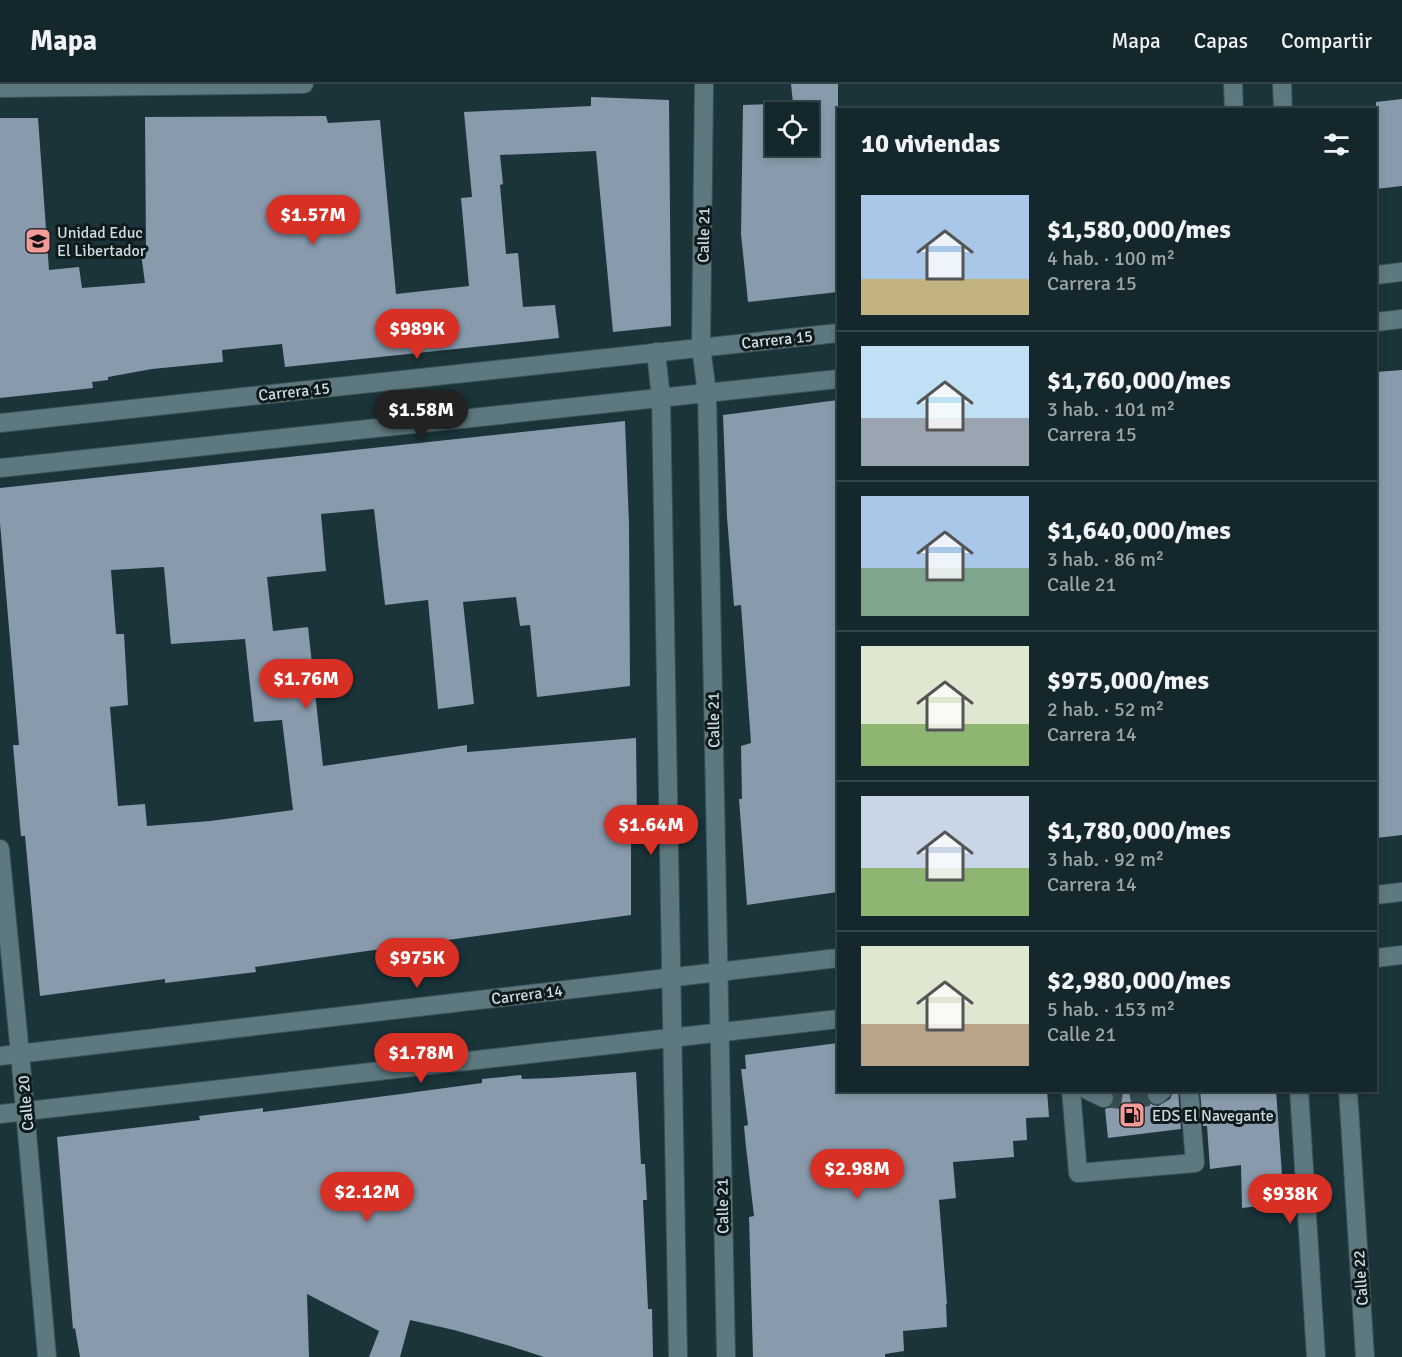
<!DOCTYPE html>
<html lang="es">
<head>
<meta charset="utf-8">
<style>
	body { margin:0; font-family:Signika,sans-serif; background:#213338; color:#f1f3f6; height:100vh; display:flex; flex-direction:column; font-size:22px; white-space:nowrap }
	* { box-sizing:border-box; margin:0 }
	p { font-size:20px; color:#9da5a9 }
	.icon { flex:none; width:33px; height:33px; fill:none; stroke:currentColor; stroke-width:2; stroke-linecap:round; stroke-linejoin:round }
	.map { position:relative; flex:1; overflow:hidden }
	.drawer { position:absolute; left:837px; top:24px; width:540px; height:984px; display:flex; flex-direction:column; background:#14272c; border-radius:0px; box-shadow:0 3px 9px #0003,0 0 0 2px #334448 }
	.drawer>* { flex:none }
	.buttons { position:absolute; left:765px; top:18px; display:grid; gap:12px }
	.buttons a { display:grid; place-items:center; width:54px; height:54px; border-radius:0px; background:#14272c; box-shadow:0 3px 9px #0003,0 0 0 2px #334448; font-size:30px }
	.price { position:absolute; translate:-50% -51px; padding:0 14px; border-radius:21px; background:#d93025; color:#fff; font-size:20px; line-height:39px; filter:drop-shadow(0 2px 3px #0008) }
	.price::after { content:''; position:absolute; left:50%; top:36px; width:18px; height:14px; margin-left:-9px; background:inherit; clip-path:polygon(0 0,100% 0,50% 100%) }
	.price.current { background:#222; color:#fff }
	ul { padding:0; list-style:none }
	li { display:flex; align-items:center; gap:18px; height:150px; padding:0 24px }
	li+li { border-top:2px solid #334448 }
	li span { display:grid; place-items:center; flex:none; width:168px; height:120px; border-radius:0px; color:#555 }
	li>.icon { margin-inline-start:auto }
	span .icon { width:72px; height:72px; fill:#fffc; stroke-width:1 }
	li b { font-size:26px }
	h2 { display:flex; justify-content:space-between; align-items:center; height:72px; padding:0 24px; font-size:26px }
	header { display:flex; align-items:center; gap:36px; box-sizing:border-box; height:84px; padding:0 30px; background:#14272c; border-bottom:2px solid #334448 }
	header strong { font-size:28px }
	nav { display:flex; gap:33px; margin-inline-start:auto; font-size:21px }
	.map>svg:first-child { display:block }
	.building { fill:#889aac; fill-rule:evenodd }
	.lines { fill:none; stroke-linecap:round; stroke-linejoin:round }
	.minor-tunnel { stroke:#354d53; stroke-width:18; stroke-dasharray:18 9; stroke-linecap:butt }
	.minor-casing { stroke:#3b5256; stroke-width:20 }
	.minor { stroke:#5d797f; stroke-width:18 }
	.labels { text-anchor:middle; stroke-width:6; stroke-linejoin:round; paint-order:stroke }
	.poi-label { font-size:16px; fill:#cedde0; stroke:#0f1a1d; text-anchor:start }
	.street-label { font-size:16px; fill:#cedde0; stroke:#0f1a1d }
</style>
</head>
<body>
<header>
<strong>Mapa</strong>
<nav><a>Mapa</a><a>Capas</a><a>Compartir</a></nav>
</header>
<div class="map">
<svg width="1402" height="1273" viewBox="0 0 1402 1273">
	<rect width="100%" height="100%" fill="#1a343a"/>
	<g class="building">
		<path d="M 791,0 L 838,0 L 838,208 L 748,218 L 741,150 L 743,21 L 793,19 ZM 776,28 L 808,28 L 808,62 L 776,62 Z"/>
		<polygon points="591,13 669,16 671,242 613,248 596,67 500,71 503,100 500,101 506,170 518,169 523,223 555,221 559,254 285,283 282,260 222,266 223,278 152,285 108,293 108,296 92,298 93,304 0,314 0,34 38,34 49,186 79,183 82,204 145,199 140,162 146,162 145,33 326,32 328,39 380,36 396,210 469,202 461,114 472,113 464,28 591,22"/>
		<polygon points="1402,15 1402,102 1376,105 1376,18"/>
		<polygon points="1402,286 1402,751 1376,754 1376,288"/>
		<polygon points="838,316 838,808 747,821 739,715 742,715 741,662 751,659 741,521 734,522 727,433 723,331"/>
		<path d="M 625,337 L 629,440 L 630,602 L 537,613 L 530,541 L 520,542 L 516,513 L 463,518 L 474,620 L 438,625 L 428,516 L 385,521 L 374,425 L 321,430 L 326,487 L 267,493 L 273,547 L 308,543 L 323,682 L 467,661 L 467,668 L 636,654 L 637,736 L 631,737 L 631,831 L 418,860 L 418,864 L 389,868 L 388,864 L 255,883 L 256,888 L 165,899 L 165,895 L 40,912 L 25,752 L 21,752 L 13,661 L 19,661 L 0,439 L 0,404 ZM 164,483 L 171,560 L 245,555 L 254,638 L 282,636 L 293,726 L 210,737 L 147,742 L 145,720 L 118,722 L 110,623 L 128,621 L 124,550 L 116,550 L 111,486 Z"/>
		<polygon points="838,959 838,1006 1047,1006 1049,1033 1026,1034 1027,1056 1013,1057 1014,1073 953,1078 956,1114 939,1116 947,1220 946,1220 947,1243 903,1247 904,1267 885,1270 885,1273 753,1273 749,1133 754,1132 746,1063 744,1042 748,1041 741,985 746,985 745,971"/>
		<polygon points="636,988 641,1080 645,1080 647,1116 643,1116 648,1225 652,1225 653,1273 544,1273 510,1262 454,1246 410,1236 400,1273 369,1273 379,1247 307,1210 309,1273 80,1273 75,1244 73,1245 57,1053 200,1036 199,1032 263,1024 263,1028 401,1010 482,999 482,995 521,991 522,995 551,994"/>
		<polygon points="1112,1006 1147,1006 1146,1012 1148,1018 1153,1021 1158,1022 1170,1015 1174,1006 1178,1006 1181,1045 1108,1054 1105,1025 1111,1023 1114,1018 1115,1012"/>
		<polygon points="1200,1006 1276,1006 1284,1119 1242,1124 1241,1081 1210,1085 1207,1042 1203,1042"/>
	</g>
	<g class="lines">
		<polyline class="minor-tunnel" points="1104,1014 1129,1017 1157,1011"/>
		<g class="minor-casing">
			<g id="minor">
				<polyline points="704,0 701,263 707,309 726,1273"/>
				<polyline points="1233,0 1234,26"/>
				<polyline points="1282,0 1283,26"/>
				<polyline points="0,4 304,0"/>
				<polyline points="1376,191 1402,188"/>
				<polyline points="1376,238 1402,235"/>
				<polyline points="656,268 661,314 678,1273"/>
				<polyline points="0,339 838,249"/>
				<polyline points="0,384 838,295"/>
				<polyline points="0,765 20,970 47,1273"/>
				<polyline points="1376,811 1402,808"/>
				<polyline points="1376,874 1402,871"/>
				<polyline points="0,972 838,874"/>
				<polyline points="1071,1006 1078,1089 1195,1079 1189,1006"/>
				<polyline points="1087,1006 1104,1014"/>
				<polyline points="1299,1006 1316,1273"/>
				<polyline points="1348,1006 1365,1273"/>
				<polyline points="1157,1011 1163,1006"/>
				<polyline points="0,1030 838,935"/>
			</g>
		</g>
		<use href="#minor" class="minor"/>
	</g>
	<defs>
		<g id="school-square" transform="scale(1.35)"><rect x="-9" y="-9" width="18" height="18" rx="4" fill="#f59b97" stroke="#0f1a1d"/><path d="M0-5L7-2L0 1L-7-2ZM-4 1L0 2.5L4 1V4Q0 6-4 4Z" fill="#111"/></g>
		<g id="fuel-square" transform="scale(1.35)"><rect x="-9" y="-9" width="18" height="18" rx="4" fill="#f59b97" stroke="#0f1a1d"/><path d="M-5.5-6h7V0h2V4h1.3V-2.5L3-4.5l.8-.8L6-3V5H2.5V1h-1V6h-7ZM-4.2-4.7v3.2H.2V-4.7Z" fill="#111"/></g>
	</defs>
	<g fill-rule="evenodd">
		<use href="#school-square" x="38" y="157"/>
		<use href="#fuel-square" x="1132" y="1031"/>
	</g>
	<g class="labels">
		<g class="poi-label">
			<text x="57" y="154">Unidad Educ<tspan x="57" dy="18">El Libertador</tspan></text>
			<text x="1152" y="1037">EDS El Navegante</text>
		</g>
		<g class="street-label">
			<text transform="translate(703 151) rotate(-89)" y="6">Calle 21</text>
			<text transform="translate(777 255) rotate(-6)" y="6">Carrera 15</text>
			<text transform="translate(294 307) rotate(-6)" y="6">Carrera 15</text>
			<text transform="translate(713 636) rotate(-91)" y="6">Calle 21</text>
			<text transform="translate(527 910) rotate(-7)" y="6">Carrera 14</text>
			<text transform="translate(25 1019) rotate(-95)" y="6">Calle 20</text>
			<text transform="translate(722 1122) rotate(-91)" y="6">Calle 21</text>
			<text transform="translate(1360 1194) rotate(-94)" y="6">Calle 22</text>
		</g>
	</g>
</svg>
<div class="buttons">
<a><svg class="icon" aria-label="locate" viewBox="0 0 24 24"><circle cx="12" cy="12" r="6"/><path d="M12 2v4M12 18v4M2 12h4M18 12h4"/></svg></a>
</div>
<b class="price" style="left:313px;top:162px">$1.57M</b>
<b class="price" style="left:417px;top:276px">$989K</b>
<b class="price current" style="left:421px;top:357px">$1.58M</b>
<b class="price" style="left:306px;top:626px">$1.76M</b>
<b class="price" style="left:651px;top:772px">$1.64M</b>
<b class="price" style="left:417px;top:905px">$975K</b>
<b class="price" style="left:421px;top:1000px">$1.78M</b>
<b class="price" style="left:857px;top:1116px">$2.98M</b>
<b class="price" style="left:367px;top:1139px">$2.12M</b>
<b class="price" style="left:1290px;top:1141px">$938K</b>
<section class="drawer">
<h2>10 viviendas<svg class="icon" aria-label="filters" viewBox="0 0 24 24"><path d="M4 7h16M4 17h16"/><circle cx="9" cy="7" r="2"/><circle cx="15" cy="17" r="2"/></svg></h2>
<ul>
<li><span style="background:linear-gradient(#a9c7e8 70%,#c2b280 0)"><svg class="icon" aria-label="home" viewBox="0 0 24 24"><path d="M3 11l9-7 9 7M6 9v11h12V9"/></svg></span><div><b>$1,580,000/mes</b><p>4 hab. · 100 m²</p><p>Carrera 15</p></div></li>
<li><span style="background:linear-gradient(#bfe0f5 60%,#9aa5b1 0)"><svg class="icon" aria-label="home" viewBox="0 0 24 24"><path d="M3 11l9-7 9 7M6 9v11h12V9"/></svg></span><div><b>$1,760,000/mes</b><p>3 hab. · 101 m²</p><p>Carrera 15</p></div></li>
<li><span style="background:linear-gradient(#a9c7e8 60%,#7fa58c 0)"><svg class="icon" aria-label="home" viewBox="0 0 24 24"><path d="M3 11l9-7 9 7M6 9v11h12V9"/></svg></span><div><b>$1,640,000/mes</b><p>3 hab. · 86 m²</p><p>Calle 21</p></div></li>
<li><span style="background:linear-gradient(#dfe7d0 65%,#8fb573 0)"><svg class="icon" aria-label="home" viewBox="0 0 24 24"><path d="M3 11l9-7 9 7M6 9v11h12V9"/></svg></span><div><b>$975,000/mes</b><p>2 hab. · 52 m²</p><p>Carrera 14</p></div></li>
<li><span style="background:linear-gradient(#c9d6e8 60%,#8fb573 0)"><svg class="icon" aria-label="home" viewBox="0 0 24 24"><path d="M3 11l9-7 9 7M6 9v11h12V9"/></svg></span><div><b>$1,780,000/mes</b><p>3 hab. · 92 m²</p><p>Carrera 14</p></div></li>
<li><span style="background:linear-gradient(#dfe7d0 65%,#b9a48a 0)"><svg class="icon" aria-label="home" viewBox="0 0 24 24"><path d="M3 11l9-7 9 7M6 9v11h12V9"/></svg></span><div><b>$2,980,000/mes</b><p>5 hab. · 153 m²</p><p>Calle 21</p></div></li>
</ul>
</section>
</div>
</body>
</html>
